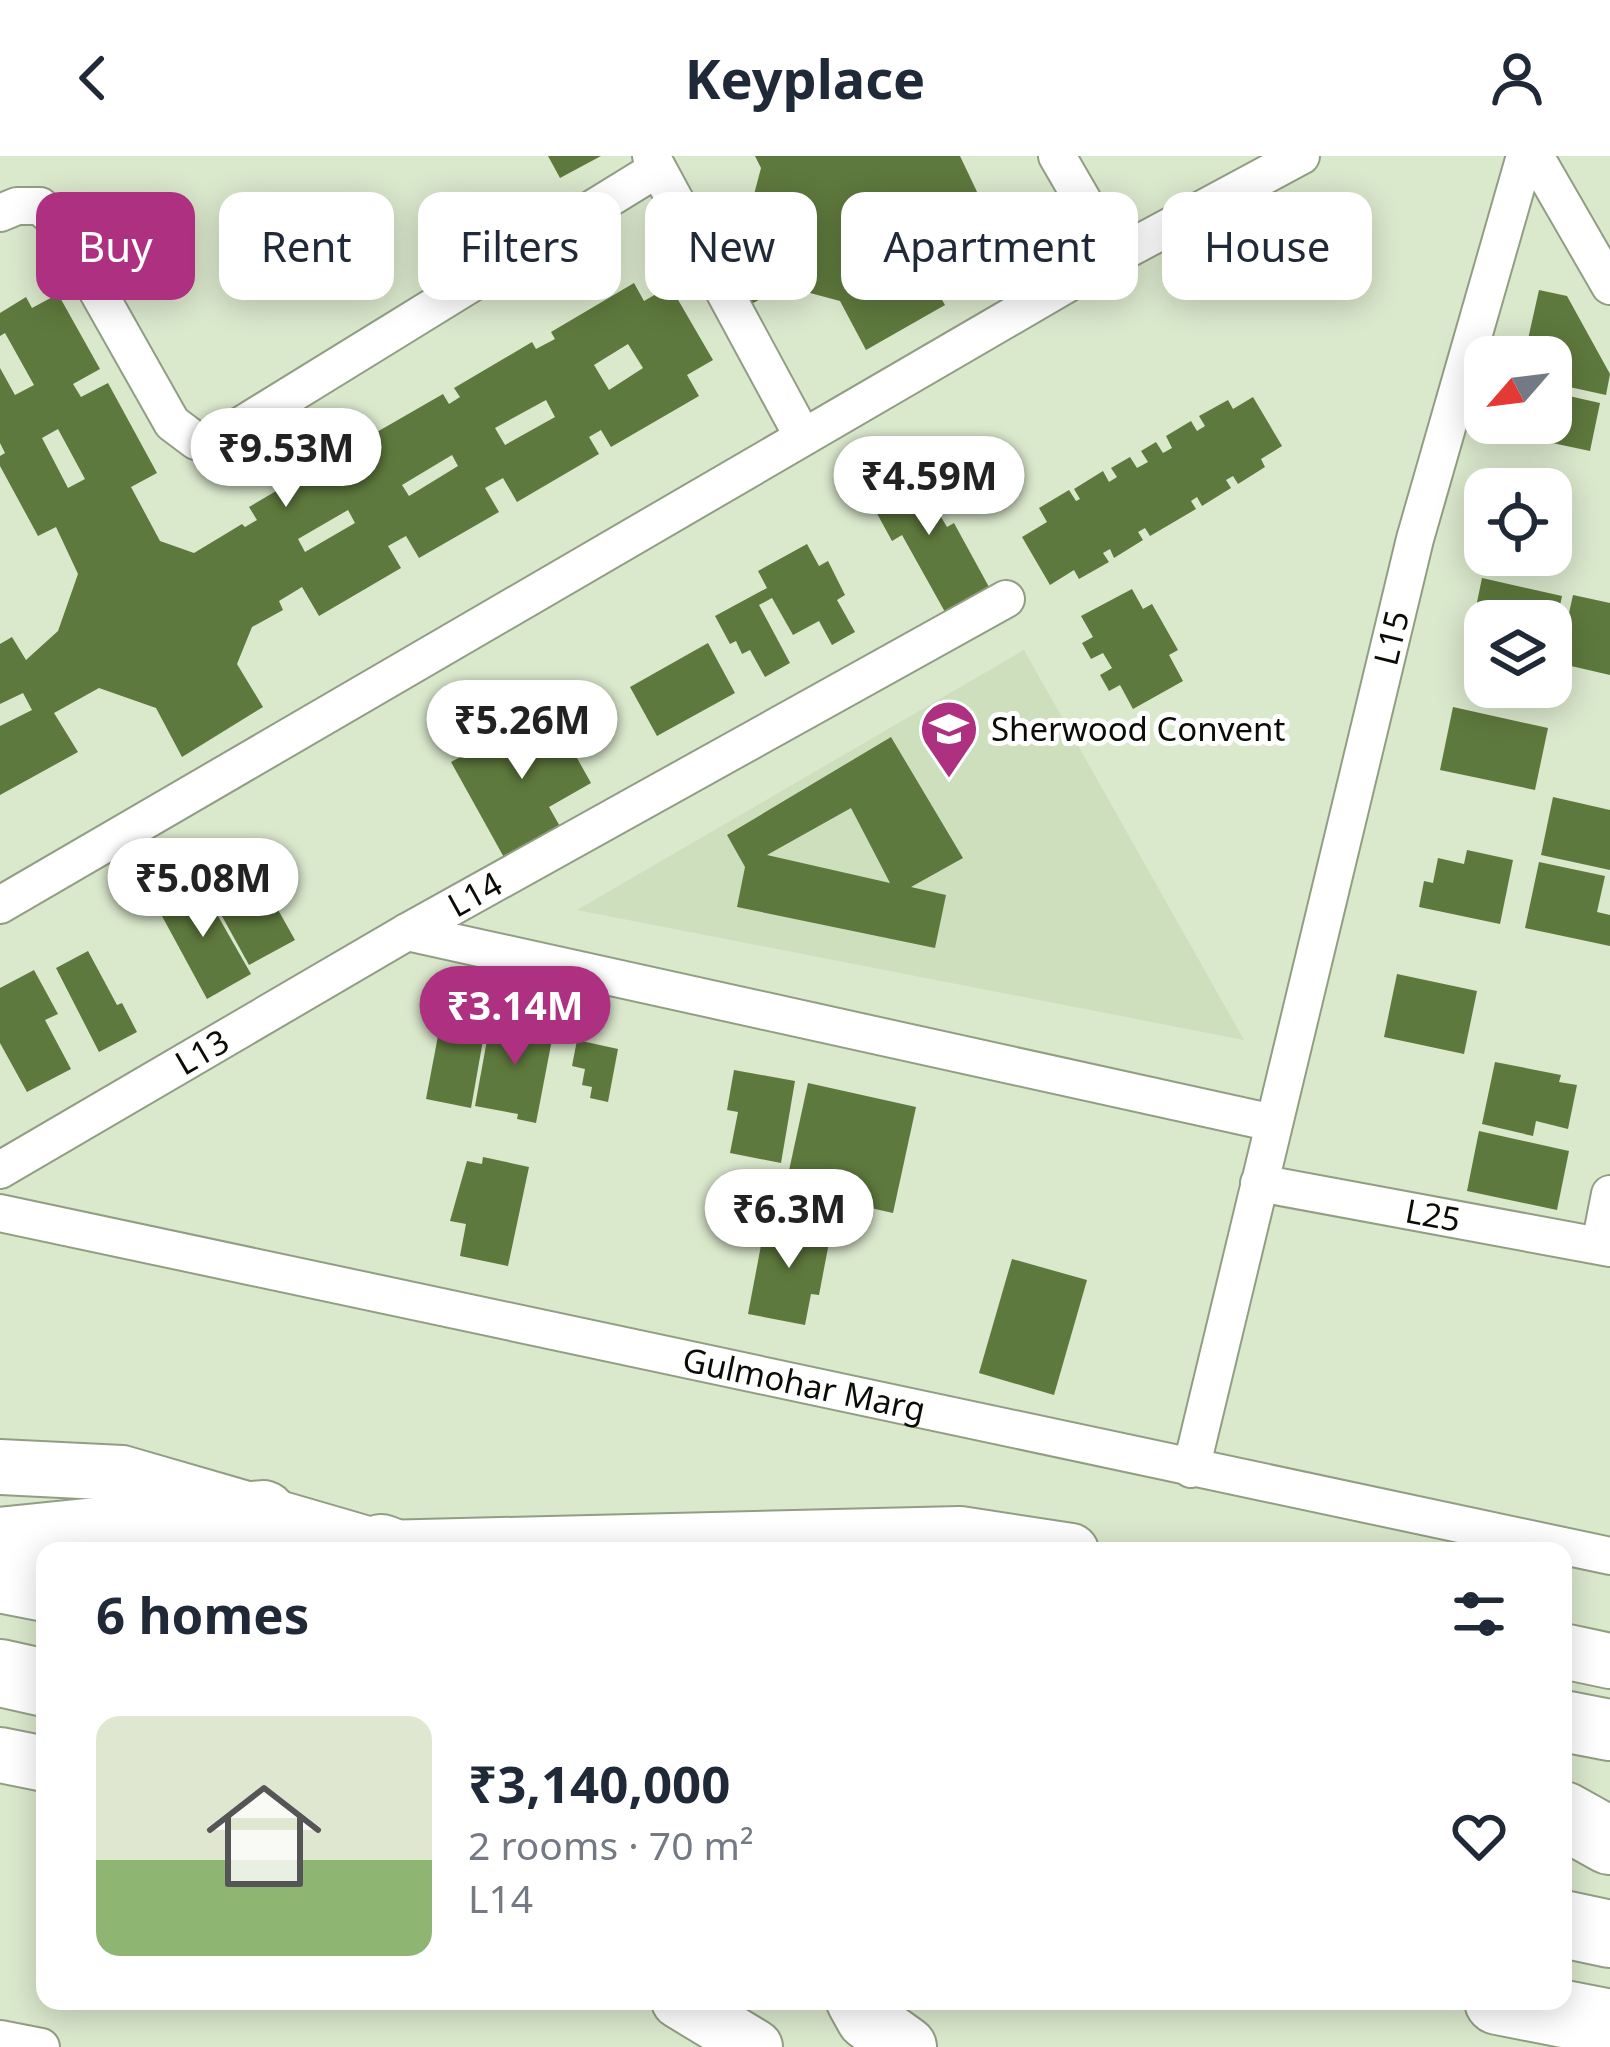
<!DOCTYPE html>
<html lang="en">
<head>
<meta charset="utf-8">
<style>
	body { margin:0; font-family:"Noto Sans",sans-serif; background:#f2f2f3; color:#1f2937; height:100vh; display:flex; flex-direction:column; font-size:45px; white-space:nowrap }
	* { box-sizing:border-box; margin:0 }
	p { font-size:39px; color:#747a83 }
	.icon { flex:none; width:66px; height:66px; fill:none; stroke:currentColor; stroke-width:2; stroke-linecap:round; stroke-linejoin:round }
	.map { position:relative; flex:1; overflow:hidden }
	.sheet { position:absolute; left:36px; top:1386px; width:1536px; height:468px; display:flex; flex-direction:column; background:#fff; border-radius:24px; box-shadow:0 6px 30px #0003 }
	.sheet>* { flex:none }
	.guide { position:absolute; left:36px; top:36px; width:1539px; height:108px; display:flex; gap:24px }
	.needle { width:78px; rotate:242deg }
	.fabs { position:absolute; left:1464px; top:180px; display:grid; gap:24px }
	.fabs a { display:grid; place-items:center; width:108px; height:108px; border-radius:24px; background:#fff; box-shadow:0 6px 30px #0003; font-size:60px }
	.price { position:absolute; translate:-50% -102px; padding:0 27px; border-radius:42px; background:#fff; color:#222; font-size:39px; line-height:78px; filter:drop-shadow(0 3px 6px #0008) }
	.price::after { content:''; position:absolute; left:50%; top:72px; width:36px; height:27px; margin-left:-18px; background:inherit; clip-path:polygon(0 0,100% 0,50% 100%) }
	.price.selected { background:#ae3181; color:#fff }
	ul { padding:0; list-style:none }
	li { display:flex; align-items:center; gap:36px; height:300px; padding:0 60px }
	li span { display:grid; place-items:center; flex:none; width:336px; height:240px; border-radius:24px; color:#555 }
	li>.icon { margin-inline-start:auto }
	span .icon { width:144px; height:144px; fill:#fffc; stroke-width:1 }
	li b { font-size:51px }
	h2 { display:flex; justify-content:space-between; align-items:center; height:144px; padding:0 60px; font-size:51px }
	.pill { padding:0 42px; border-radius:24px; background:#fff; box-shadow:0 6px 30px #0003; font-size:42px; line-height:108px }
	.pill.selected { background:#ae3181; color:#fff }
	header { display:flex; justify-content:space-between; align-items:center; height:156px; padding:0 60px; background:#fff; font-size:54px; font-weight:700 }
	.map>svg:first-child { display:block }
	.built { fill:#cddfbc }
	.building { fill:#5e793d; fill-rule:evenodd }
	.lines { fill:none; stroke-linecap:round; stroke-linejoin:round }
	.street-casing { stroke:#919e84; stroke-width:40 }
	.secondary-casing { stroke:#919e84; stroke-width:58 }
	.primary-casing { stroke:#919e84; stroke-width:64 }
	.highway-casing { stroke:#919e84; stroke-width:70 }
	.street { stroke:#fff; stroke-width:36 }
	.secondary { stroke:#fff; stroke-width:54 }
	.primary { stroke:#fff; stroke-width:60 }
	.highway { stroke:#fff; stroke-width:66 }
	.labels { text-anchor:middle; stroke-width:10; stroke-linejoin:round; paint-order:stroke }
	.street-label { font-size:33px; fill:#090d05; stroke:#fff }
	.poi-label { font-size:33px; fill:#090d05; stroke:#fff; text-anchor:start }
</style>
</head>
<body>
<header><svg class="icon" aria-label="back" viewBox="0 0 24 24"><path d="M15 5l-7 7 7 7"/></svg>Keyplace<svg class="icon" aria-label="person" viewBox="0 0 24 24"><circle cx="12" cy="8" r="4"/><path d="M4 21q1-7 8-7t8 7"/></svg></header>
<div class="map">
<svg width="1610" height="1891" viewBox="0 0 1610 1891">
	<rect width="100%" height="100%" fill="#dae8cc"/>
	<polygon class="built" points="1024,494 1244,884 577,754"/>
	<g class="building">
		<polygon points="548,0 601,0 560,22"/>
		<polygon points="755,0 960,0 979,40 938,59 919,103 945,149 866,194 840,145 784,130 739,155 705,88 747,65 761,12"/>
		<path d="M 634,127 L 644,145 L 670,130 L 713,204 L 687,219 L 699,240 L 611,291 L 601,274 L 589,281 L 599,298 L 517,346 L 503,322 L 485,332 L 499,356 L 419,402 L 406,380 L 388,390 L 401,412 L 319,460 L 302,431 L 279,445 L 283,454 L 252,471 L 237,508 L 263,551 L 182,601 L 156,552 L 99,532 L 54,557 L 78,596 L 0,639 L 0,570 L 32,554 L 23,537 L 0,548 L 0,488 L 12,481 L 26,504 L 58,475 L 78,418 L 56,371 L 38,380 L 0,310 L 0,300 L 5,297 L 0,287 L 0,212 L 15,239 L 34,229 L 5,177 L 0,180 L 0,157 L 26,141 L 32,152 L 58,138 L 100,213 L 73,228 L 81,241 L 108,227 L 157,317 L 131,331 L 160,385 L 194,397 L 242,368 L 245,371 L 257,364 L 249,351 L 346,294 L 353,305 L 363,299 L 356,288 L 443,238 L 449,248 L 460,241 L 454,232 L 532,186 L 536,193 L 555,183 L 551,176 ZM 628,188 L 643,212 L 609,234 L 594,209 ZM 546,244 L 555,261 L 505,289 L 495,272 ZM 58,273 L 85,323 L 68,332 L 42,282 ZM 452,299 L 458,310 L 409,340 L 402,329 ZM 348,354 L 355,367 L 305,396 L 298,383 Z"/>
		<polygon points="1539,134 1567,140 1610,218 1606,239 1551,227 1551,201 1524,201"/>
		<polygon points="1551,236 1600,247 1590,295 1501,276 1503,267 1551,267"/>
		<polygon points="1253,241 1282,290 1261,303 1265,311 1238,328 1233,320 1226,324 1231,332 1202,350 1197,341 1191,345 1196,353 1150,380 1145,372 1138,376 1143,384 1114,402 1110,393 1103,397 1109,406 1079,423 1074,414 1050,429 1022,381 1047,366 1039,352 1069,334 1076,345 1080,343 1074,333 1103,315 1109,326 1117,321 1111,312 1130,301 1137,312 1148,306 1141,295 1156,286 1163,297 1172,292 1166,280 1191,265 1197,275 1205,270 1199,260 1228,244 1233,253"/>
		<polygon points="922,310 936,335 928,339 947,371 954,367 989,431 945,456 902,379 892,385 868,341"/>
		<polygon points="807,388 819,410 828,405 845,439 837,444 855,476 832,489 819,465 793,479 772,442 759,449 790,507 765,521 750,494 742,498 736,485 730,488 715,460 767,432 758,415"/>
		<polygon points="1482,422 1562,440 1553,484 1551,465 1485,465 1485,489 1469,485"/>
		<polygon points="1132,433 1143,453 1152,448 1178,494 1169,499 1183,525 1133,553 1120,529 1109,535 1100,519 1112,512 1103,497 1091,503 1082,487 1093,481 1081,460"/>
		<polygon points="1573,439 1610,447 1610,519 1558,507"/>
		<polygon points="708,487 735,537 657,580 630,531"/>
		<polygon points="1453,551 1548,572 1535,634 1440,614"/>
		<polygon points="549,552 591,627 549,651 562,674 506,705 451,606"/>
		<path d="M 891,581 L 963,702 L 911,731 L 946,739 L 935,792 L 737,751 L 745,711 L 727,679 ZM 851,652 L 890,727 L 767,699 Z"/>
		<polygon points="1553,641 1610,654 1610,714 1541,699"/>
		<polygon points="242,690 295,784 249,809 197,715"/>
		<polygon points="1467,694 1513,704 1500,768 1419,751 1424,725 1433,727 1438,702 1464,708"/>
		<polygon points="1539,706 1605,720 1597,756 1610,759 1610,790 1525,772"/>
		<polygon points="198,725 251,818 207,843 156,749"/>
		<polygon points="88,795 117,849 122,847 137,876 99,896 56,812"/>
		<polygon points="34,814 58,858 45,864 71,913 27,936 0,887 0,832"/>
		<polygon points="1397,818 1477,835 1464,898 1384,881"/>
		<polygon points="491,862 554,873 536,967 517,963 518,958 475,950"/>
		<polygon points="441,864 485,873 471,952 426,943"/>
		<polygon points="577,884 618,893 608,946 590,942 592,931 582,929 585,913 572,910"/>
		<polygon points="1495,906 1561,919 1559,926 1577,929 1568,973 1536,965 1533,980 1482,968"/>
		<polygon points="734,914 795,925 781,1007 730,997 738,956 727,954"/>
		<polygon points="808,927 916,951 893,1057 785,1033"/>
		<polygon points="1479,975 1569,995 1557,1054 1467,1035"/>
		<polygon points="483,1001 529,1011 508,1110 460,1100 466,1068 450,1065 467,1005 482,1008"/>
		<polygon points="766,1063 831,1076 819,1139 811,1138 805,1169 748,1158"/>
		<polygon points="1012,1103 1087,1124 1054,1239 979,1217"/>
	</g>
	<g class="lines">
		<g class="street-casing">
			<g id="street">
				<polyline points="651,0 803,281"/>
				<polyline points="1057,0 1115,100"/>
				<polyline points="1535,0 1610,130"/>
				<polyline points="0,57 17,50 40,50 59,67 172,267 196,285 222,281 657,13"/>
				<polyline points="0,749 1115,100 1301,0"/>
				<polyline points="407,776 1273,967"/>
				<path id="s1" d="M 0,1014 L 407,776 L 1006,443"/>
				<path id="s2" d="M 1259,1027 L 1610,1092"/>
				<path id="s3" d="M 0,1057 L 1610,1400"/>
				<polyline points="1600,1089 1610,1038"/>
				<path id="s4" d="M 1191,1313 L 1415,383 L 1525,0"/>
				<polyline points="0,1883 41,1891"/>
			</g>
		</g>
		<g class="secondary-casing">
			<g id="secondary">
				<polyline points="0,1311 122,1317 381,1392 960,1378 1071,1395"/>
				<polyline points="1563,1495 1610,1505"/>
				<polyline points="0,1599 45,1608"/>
				<polyline points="679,1845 755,1891"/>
			</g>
		</g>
		<g class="primary-casing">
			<g id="primary">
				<polyline points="1563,1565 1610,1574"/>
				<polyline points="857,1845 867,1863 906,1891"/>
			</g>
		</g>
		<g class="highway-casing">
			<g id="highway">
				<polyline points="0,1385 263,1358"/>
				<polyline points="381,1392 389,1395"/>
				<polyline points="0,1423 45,1432"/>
				<polyline points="0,1517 45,1527"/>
				<polyline points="1563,1659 1610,1685"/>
				<polyline points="1563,1768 1610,1778"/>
				<polyline points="1498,1845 1610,1867"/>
			</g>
		</g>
		<use href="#street" class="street"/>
		<use href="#secondary" class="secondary"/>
		<use href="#primary" class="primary"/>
		<use href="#highway" class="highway"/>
	</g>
	<defs>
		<g id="school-pin" transform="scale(3)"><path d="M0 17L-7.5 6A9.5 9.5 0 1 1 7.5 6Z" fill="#ae3181" stroke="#fff"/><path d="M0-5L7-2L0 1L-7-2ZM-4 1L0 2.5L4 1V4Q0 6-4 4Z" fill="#fff"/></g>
	</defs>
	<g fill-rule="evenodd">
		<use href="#school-pin" x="949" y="573"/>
	</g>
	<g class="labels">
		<g class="street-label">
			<text dy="12" stroke="none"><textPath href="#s4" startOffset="855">L15</textPath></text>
			<text dy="12" stroke="none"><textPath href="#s1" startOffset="549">L14</textPath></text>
			<text dy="12" stroke="none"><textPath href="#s1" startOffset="234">L13</textPath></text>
			<text dy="12" stroke="none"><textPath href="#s2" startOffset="177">L25</textPath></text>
			<text dy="12" stroke="none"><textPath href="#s3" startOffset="822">Gulmohar Marg</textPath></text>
		</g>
		<g class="poi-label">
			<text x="991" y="585">Sherwood Convent</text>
		</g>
	</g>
</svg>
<div class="fabs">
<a><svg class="needle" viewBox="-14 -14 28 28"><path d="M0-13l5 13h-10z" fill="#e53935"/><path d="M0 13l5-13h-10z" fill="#747a83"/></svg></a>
<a><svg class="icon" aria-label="locate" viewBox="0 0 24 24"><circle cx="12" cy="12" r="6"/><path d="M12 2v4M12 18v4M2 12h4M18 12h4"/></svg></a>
<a><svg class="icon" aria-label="layers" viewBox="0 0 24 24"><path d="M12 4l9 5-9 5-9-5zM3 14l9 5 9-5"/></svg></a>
</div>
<b class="price" style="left:286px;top:354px">₹9.53M</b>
<b class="price" style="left:929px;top:382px">₹4.59M</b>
<b class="price" style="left:522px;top:626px">₹5.26M</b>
<b class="price" style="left:203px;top:784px">₹5.08M</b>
<b class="price selected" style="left:515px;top:912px">₹3.14M</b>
<b class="price" style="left:789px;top:1115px">₹6.3M</b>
<div class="guide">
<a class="pill selected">Buy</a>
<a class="pill">Rent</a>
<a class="pill">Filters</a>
<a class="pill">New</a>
<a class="pill">Apartment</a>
<a class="pill">House</a>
</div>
<section class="sheet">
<h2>6 homes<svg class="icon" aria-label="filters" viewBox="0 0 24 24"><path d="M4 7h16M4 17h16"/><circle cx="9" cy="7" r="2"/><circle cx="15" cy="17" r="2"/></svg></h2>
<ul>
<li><span style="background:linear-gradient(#dfe7d0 60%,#8fb573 0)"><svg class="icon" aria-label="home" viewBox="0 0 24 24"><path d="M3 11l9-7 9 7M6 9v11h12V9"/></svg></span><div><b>₹3,140,000</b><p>2 rooms · 70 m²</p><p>L14</p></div><svg class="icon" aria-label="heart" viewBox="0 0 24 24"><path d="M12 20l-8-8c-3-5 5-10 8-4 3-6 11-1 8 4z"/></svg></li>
</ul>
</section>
</div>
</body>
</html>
